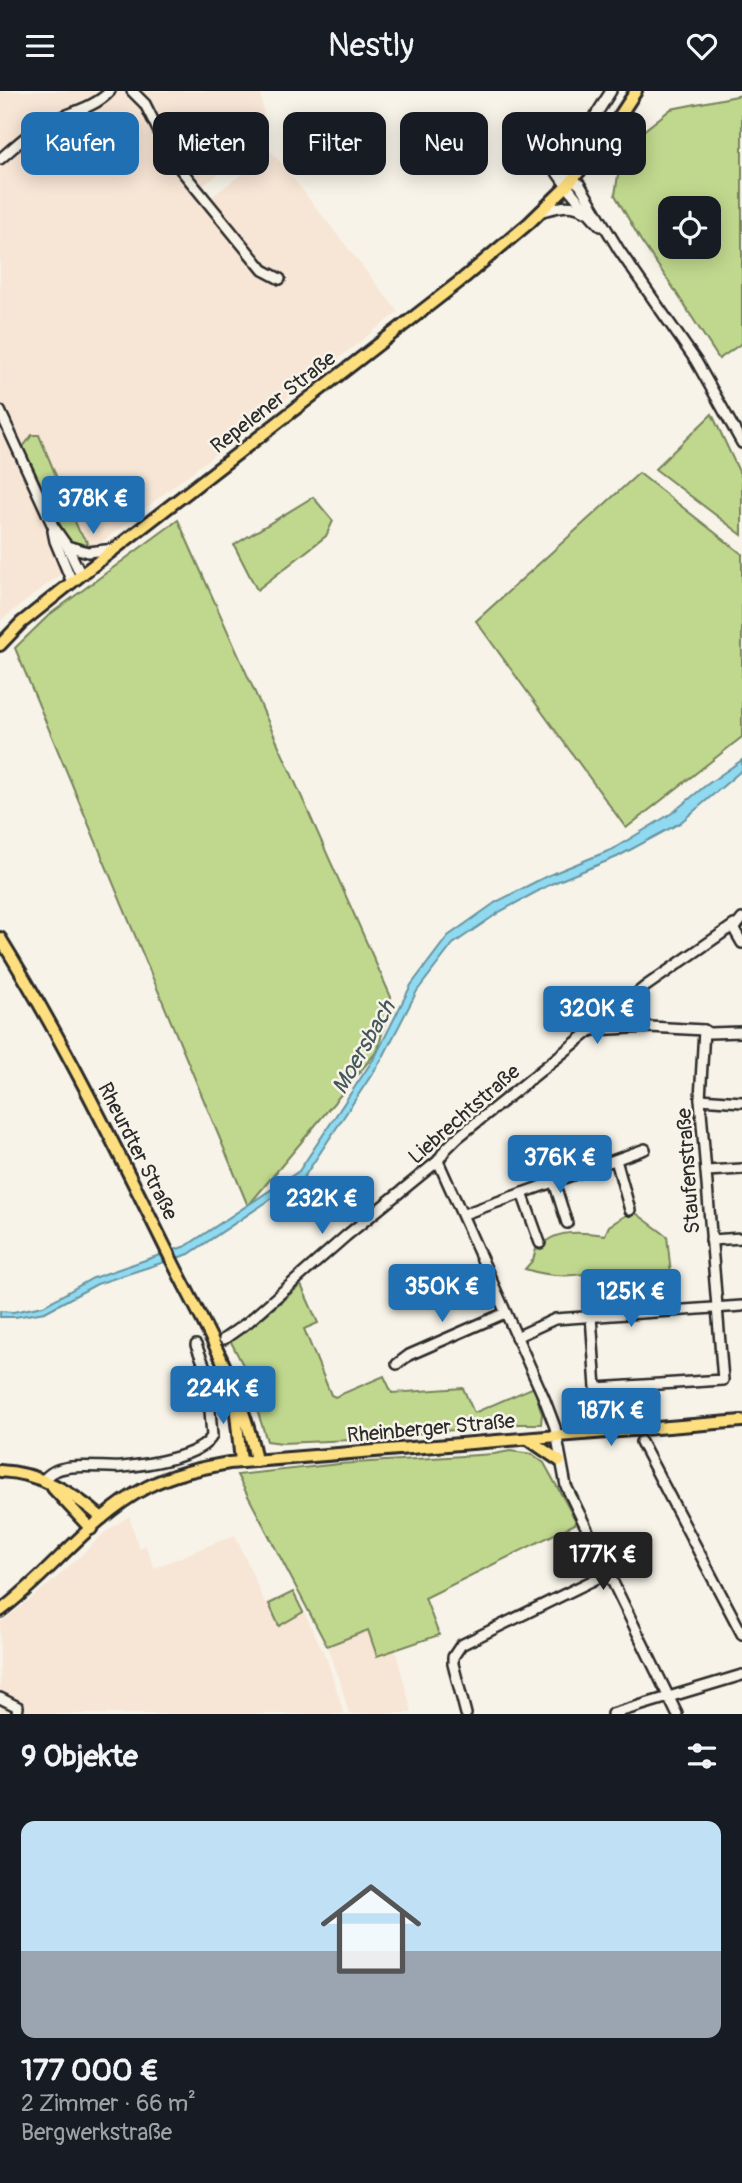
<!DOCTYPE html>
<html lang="de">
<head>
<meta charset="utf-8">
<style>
	body { margin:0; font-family:Pangolin,sans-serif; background:#242831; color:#f1f3f6; height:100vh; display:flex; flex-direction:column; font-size:26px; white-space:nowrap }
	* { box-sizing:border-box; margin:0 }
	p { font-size:23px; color:#9ea1a6 }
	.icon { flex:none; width:38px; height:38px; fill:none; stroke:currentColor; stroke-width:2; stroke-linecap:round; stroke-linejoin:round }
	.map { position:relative; height:1623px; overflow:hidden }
	.drawer { display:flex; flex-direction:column; background:#171b24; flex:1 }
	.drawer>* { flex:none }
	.top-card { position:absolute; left:21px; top:21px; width:700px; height:63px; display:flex; gap:14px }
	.controls { position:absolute; left:658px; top:105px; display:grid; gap:14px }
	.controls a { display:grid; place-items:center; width:63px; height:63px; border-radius:14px; background:#171b24; box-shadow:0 4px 18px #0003; font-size:35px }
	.price { position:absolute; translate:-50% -60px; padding:0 16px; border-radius:7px; background:#1f6fb2; color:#fff; font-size:23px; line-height:46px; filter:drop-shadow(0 2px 4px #0008) }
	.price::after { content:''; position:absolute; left:50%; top:42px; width:21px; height:16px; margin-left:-10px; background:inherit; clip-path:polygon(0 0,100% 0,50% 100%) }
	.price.selected { background:#222; color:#fff }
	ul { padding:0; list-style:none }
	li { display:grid; align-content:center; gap:14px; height:371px; padding:0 21px }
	li span { display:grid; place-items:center; height:217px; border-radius:14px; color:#555 }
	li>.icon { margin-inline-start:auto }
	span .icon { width:126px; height:126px; fill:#fffc; stroke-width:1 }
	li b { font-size:30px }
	h2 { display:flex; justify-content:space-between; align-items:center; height:84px; padding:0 21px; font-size:30px }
	.chip { padding:0 24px; border-radius:14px; background:#171b24; box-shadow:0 4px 18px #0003; font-size:24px; line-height:63px }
	.chip.selected { background:#1f6fb2; color:#fff }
	header { display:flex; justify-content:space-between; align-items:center; height:91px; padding:0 21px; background:#171b24; font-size:32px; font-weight:600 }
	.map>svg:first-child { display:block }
	.built { fill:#f7e5d5 }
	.green { fill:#c0d88e; stroke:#76825c; stroke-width:2; fill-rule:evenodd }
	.water { fill:#8fdaf0; stroke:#6794a1; stroke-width:2 }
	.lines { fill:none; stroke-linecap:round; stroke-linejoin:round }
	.minor-casing { stroke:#2b2b2b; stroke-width:14 }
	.major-casing { stroke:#2b2b2b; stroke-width:16 }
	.minor { stroke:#f7f3e8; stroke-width:9 }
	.major { stroke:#fedf80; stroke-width:10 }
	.labels { text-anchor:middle; stroke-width:5; stroke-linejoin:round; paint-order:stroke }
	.street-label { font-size:21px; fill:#2b2b2b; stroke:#f7f3e8 }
	.water-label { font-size:23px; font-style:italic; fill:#44575c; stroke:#f7f3e8 }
</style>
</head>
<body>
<header><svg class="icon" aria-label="menu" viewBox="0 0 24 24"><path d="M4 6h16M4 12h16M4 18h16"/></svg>Nestly<svg class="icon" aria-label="heart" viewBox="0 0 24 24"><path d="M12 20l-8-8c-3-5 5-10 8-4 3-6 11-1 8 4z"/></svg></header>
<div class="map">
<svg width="742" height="1623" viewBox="0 0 742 1623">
	<rect width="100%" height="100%" fill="#f7f3e8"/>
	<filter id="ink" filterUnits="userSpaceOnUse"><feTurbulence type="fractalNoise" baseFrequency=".0143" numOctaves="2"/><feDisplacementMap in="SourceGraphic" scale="14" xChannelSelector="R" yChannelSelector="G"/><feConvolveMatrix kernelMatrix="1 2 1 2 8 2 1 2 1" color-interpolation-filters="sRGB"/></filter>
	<g filter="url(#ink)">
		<g class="built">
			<polygon points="0,0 260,0 267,46 204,94 211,106 272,61 398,221 0,530"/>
			<polygon points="129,1425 139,1458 145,1454 154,1477 235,1444 265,1512 294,1500 327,1569 344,1623 0,1623 0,1532 53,1490 107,1440"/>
			<polygon points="368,1539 377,1564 395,1558 412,1622 349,1623 340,1589 327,1555"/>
		</g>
		<g class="green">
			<path d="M 742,4 L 742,252 L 719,268 L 670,192 L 641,150 L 615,104 L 620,71 L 642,41 L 671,18 ZM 670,117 L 709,117 L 709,156 L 670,156 Z"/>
			<polygon points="712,323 742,387 742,444 655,378"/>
			<polygon points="32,344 39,344 79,440 88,452 85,455 76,454 65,444 23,356"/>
			<polygon points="639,382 742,463 742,646 626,737 476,530"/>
			<polygon points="313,406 333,430 326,445 257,499 234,454"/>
			<polygon points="178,429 391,906 378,959 248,1115 15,557 49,524"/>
			<path d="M 633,1120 L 667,1145 L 671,1183 L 609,1188 L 606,1179 C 598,1178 591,1181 583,1183 C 564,1186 544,1184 525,1178 L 533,1169 L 536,1158 L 539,1159 C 551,1137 584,1141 605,1144 L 609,1135 Z"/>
			<polygon points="301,1194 318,1232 304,1238 331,1304 335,1306 384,1285 392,1302 463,1297 474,1322 534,1296 542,1323 541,1333 516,1333 351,1349 282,1352 267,1350 243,1274 230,1249 254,1234"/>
			<polygon points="510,1360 532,1363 544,1372 577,1432 425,1507 439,1544 377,1565 368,1539 327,1555 237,1384 339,1373 494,1363"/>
			<polygon points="293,1501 303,1521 279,1535 269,1513"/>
		</g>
		<polygon class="water" points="742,669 742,679 680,732 617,766 551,793 501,820 453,853 417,900 382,968 304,1086 189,1163 97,1193 45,1221 15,1226 0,1226 0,1220 13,1221 43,1215 93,1187 186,1155 299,1080 376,964 411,894 448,845 496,811 547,785 613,758 672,722 705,695"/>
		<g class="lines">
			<g class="minor-casing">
				<g id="minor">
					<polyline points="132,0 145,13 173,69 263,179 280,188"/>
					<path d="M 0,68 C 13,57 25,45 40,36 C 62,23 93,19 110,0"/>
					<polyline points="562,85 573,88 580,94 619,159 696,270 742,352"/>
					<path d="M 542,120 C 556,117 571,111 584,120"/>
					<path d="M 601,135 C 591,125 555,83 552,72 C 551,66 553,61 556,56 L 572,49 L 587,38 L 611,0"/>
					<polyline points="0,320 53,435 67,455 81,484"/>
					<polyline points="53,440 55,450 72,491"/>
					<polyline points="67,455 88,461 114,458"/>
					<polyline points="742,828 734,838 742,852"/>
					<polyline points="592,939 650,936 704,939 709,942 742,941"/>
					<polyline points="700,1008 742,1011"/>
					<polyline points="616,1069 630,1119"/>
					<polyline points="438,1070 544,1307 555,1336 566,1395 677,1623"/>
					<polyline points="706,1080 742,1078"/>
					<polyline points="554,1091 567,1132"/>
					<polyline points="522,1102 540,1152"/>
					<polyline points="464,1123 645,1058"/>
					<polyline points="711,1149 742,1147"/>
					<polyline points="591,1225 596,1297 723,1289 700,1008 704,939"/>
					<polyline points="516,1246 555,1228 742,1215"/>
					<polyline points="224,1248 248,1231 346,1145 438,1070 445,1059 457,1047 646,895 734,834"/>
					<polyline points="397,1273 409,1264 505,1222"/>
					<polyline points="641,1351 742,1543"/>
					<path d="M 44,1389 C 58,1368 100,1378 122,1376 C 145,1374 201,1366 212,1345 L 207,1281 L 196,1254"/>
					<polyline points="0,1607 18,1616 17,1623"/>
					<polyline points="466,1623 453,1573 453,1566 461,1554 610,1481"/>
					<polyline points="612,1623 742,1584"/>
				</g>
			</g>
			<g class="major-casing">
				<g id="major">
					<polyline points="0,554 21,532 81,484 459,191 529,132 567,95 598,58 636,0"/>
					<path d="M 0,847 C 64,950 118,1061 172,1170 C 203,1232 244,1301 256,1370"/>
					<polyline points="235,1313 241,1371"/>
					<polyline points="528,1348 560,1370"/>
					<path d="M 0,1380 C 40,1382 72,1401 102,1427"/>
					<polyline points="53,1397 91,1438"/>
					<path d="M 0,1520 C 51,1482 90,1426 147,1396 C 172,1383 201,1377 229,1372 L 742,1330"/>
				</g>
			</g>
			<use href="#minor" class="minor"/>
			<use href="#major" class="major"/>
		</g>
	</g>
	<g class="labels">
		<g class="street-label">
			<text transform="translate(273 311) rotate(-38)" y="7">Repelener Straße</text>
			<text transform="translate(464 1023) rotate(-41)" y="7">Liebrechtstraße</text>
			<text transform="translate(138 1060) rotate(63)" y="7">Rheurdter Straße</text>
			<text transform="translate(688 1080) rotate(-94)" y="7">Staufenstraße</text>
			<text transform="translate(431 1337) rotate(-5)" y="7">Rheinberger Straße</text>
		</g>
		<g class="water-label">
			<text transform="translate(363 956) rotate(-60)" y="8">Moersbach</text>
		</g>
	</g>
</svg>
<div class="controls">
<a><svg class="icon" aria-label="locate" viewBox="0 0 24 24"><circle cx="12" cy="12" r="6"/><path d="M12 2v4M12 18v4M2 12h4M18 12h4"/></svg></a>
</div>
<b class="price" style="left:93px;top:445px">378K €</b>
<b class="price" style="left:597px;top:955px">320K €</b>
<b class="price" style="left:560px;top:1104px">376K €</b>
<b class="price" style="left:322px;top:1145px">232K €</b>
<b class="price" style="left:442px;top:1233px">350K €</b>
<b class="price" style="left:631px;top:1238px">125K €</b>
<b class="price" style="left:223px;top:1335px">224K €</b>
<b class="price" style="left:611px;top:1357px">187K €</b>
<b class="price selected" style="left:603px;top:1501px">177K €</b>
<div class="top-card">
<a class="chip selected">Kaufen</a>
<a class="chip">Mieten</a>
<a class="chip">Filter</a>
<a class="chip">Neu</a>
<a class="chip">Wohnung</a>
</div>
</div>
<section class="drawer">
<h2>9 Objekte<svg class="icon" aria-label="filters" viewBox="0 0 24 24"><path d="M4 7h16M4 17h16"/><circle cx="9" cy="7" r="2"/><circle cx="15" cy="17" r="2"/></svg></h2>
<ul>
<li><span style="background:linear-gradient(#bfe0f5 60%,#9aa5b1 0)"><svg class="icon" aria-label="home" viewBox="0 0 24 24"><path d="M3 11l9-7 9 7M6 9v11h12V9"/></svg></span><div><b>177 000 €</b><p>2 Zimmer · 66 m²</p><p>Bergwerkstraße</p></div></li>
</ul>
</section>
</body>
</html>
